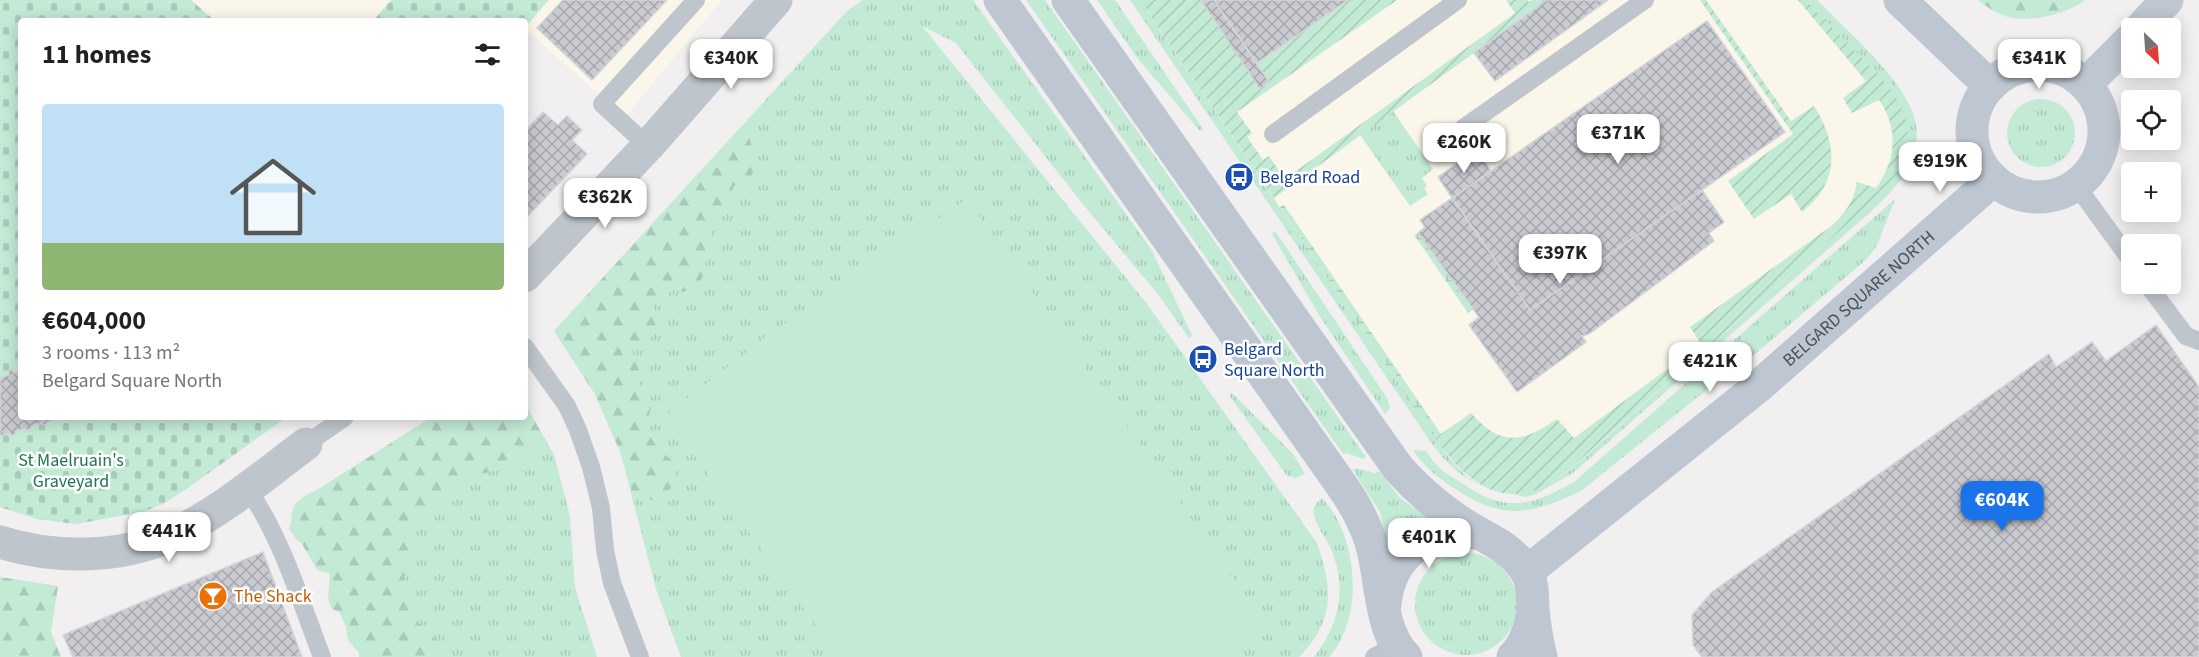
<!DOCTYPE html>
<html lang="en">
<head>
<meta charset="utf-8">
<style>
	body { margin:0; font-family:"Source Sans 3",sans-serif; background:#f2f2f2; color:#202124; height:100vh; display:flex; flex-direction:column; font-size:22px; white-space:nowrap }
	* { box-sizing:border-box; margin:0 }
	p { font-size:20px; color:#757577 }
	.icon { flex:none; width:33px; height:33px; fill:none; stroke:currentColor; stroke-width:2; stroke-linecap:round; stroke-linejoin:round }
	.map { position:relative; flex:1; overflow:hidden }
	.side { position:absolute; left:18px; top:18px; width:510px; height:402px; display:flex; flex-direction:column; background:#fff; border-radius:6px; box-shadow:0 3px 15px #0003 }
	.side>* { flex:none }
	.needle { width:39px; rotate:155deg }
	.tools { position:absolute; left:2121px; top:18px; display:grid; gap:12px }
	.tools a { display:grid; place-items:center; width:60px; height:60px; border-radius:6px; background:#fff; box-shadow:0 3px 15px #0003; font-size:30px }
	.price { position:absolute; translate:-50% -51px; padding:0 14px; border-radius:12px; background:#fff; color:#222; font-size:20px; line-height:39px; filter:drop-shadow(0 2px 3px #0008) }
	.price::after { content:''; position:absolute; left:50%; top:36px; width:18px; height:14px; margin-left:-9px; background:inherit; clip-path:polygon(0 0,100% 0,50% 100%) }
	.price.on { background:#1a73e8; color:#fff }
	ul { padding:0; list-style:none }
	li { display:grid; align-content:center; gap:12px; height:318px; padding:0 24px }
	li span { display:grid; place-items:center; height:186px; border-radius:6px; color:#555 }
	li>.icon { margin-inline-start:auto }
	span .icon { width:108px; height:108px; fill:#fffc; stroke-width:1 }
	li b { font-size:26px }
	h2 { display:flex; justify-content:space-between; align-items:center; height:72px; padding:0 24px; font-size:26px }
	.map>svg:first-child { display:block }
	.commercial { fill:#faf7ea }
	.grass { fill:url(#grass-tufts) }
	.forest { fill:url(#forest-firs) }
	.wetland { fill:url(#wetland-marsh) }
	.cemetery { fill:url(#cemetery-stones) }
	.garden { fill:url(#garden-furrows) }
	.pitch { fill:#c2ead5 }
	.building { fill:url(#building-cross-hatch); stroke:#d3d5da; stroke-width:1.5 }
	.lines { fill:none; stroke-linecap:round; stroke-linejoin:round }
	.lane { stroke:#bfc5cc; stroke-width:18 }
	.street { stroke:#bfc5cc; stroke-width:33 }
	.secondary { stroke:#bec6d1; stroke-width:33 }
	.labels { text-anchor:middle; stroke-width:5; stroke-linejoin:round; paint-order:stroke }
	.transit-label { font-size:18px; fill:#164399; stroke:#fff; text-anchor:start }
	.street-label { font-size:18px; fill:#49515a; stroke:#fff }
	.park-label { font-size:18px; fill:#207551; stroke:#fff }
	.food-label { font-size:18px; fill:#c56008; stroke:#fff; text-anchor:start }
</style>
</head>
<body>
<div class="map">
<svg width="2199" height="657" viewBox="0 0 2199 657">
	<defs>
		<pattern id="grass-tufts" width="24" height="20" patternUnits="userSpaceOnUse" patternTransform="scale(1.5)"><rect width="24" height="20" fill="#c2ead5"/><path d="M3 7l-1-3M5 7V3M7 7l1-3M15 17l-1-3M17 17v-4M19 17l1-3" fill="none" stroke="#a8cab9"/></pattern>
		<pattern id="forest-firs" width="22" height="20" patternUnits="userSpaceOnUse" patternTransform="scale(1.5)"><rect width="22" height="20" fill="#c2ead5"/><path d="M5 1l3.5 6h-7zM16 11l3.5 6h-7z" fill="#a8cab9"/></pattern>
		<pattern id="wetland-marsh" width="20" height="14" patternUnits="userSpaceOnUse" patternTransform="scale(1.5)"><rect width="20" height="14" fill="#c2ead5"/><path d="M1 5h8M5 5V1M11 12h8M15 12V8" fill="none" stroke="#a8cab9"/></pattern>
		<pattern id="cemetery-stones" width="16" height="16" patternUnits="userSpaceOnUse" patternTransform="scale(1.5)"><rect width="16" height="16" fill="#c2ead5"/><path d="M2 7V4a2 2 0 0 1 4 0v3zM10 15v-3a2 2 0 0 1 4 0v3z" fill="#a8cab9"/></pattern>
		<pattern id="garden-furrows" width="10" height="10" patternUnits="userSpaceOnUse" patternTransform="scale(1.5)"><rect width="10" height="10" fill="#c2ead5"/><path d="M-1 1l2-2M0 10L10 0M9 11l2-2" fill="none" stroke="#a8cab9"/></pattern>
		<pattern id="building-cross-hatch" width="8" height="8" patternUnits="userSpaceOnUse" patternTransform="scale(1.5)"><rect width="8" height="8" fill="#c9cbd1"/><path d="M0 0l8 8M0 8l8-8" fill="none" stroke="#a5a7ad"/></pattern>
	</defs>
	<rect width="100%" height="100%" fill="#f1efef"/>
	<g class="commercial">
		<polygon points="191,0 391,0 373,21 215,21"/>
		<polygon points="549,0 722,0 625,117 525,29"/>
		<polygon points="1140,0 1805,0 1878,74 1909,139 1868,206 1567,472 1501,492 1485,487 1467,477 1449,458"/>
	</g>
	<g class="grass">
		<path d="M 863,0 L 973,0 L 1151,249 L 1192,335 L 1189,338 L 1157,293 L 1082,203 L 956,43 L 922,26 L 1147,304 L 1317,543 C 1333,590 1335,620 1299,657 L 681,657 L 656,589 L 621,454 L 595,394 L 554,331 L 847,11 Z"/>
		<polygon points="1026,0 1045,0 1366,457 1363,459 1347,453 1343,454"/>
		<polygon points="1097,0 1115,0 1203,129 1200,131 1138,59"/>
		<path d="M 1130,0 L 1140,0 L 1449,458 L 1467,477 L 1479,484 C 1457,475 1444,460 1430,441 Z"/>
		<path d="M 1805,0 L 1817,0 C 1846,30 1902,78 1914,116 C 1918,129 1918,144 1913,157 C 1906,177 1890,193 1875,208 L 1573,473 L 1536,494 L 1525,497 L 1505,492 C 1535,493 1543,487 1567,472 L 1868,206 L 1887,186 L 1909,139 L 1878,74 Z"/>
		<circle cx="2041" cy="133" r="34"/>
		<polygon points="1393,111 1433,169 1422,178 1427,186 1424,188 1428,194 1410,206 1360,135"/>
		<polygon points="1895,199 1877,245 1868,258 1748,360 1733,341"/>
		<polygon points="1275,231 1387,398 1390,408 1385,414 1319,315 1272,234"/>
		<path d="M 1718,355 L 1730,371 L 1581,491 C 1530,515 1503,521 1454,488 C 1437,477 1424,467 1413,450 L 1426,451 C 1430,456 1433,462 1438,466 C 1445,474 1456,479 1465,485 C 1506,514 1533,505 1574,482 Z"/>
		<polygon points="1232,393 1294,455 1305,474 1296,478 1287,476 1229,395"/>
		<polygon points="525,404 554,455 570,516 575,587 597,657 387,657 317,490 432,417 525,417"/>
		<polygon points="1355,468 1375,473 1379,471 1401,499 1429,518 1406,528 1387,545 1380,512 1353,470"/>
		<path d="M 1322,498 C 1358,535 1365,618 1329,657 L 1314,657 C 1340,624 1348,587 1330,547 C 1326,537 1315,525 1314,514 C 1312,507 1317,502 1322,498 Z"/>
		<circle cx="1466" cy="604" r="51"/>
	</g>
	<g class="forest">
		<path d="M 1978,0 L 2085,0 C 2067,14 2035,21 2012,18 C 1999,15 1988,8 1978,0 Z"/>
		<path d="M 744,124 C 751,144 760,160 750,180 L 734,186 L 728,201 L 718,210 L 706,247 L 705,271 L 698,286 L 683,292 L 674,290 L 655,299 L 655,333 L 647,341 L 631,348 L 640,373 L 640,389 L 647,396 L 652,406 C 641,432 654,446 673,461 L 676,481 C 661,502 658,503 633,495 L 621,454 L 595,394 L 554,331 Z"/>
		<path d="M 525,404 L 549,446 L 539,449 L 531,446 L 521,459 L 495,471 L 455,479 L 449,498 L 437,506 L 427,501 L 421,513 L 409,525 L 397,525 L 408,537 L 410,549 L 397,561 L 405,574 L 403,594 L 418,612 L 418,623 L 433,633 L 436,645 L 433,653 L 437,657 L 359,657 L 359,653 L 348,640 L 346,626 L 339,612 L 332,609 L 328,599 L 330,574 L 317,570 L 302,544 L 296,539 L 289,528 C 292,523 291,519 292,513 C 294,500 306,495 317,490 L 432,417 L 525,417 Z"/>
		<polygon points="0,577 58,586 51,632 61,657 0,657"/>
	</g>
	<g class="wetland">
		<polygon points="1284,205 1441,434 1435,438 1280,207"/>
		<polygon points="1418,233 1473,310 1468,313 1414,235"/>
	</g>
	<g class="cemetery">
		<polygon points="0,0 191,0 215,21 21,21 21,417 287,417 185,490 163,504 142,512 76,524 37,519 0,507"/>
		<polygon points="391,0 549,0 525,27 525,21 373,21"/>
	</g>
	<g class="garden">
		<polygon points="1140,0 1201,0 1260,89 1269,82 1257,63 1348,0 1397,0 1237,112 1252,133 1247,137 1263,160 1269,156 1285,179 1515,13 1506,0 1527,0 1529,2 1532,0 1547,0 1274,198"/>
		<path d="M 1700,0 L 1706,0 L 1791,121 L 1814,106 C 1838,143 1840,183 1802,212 L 1791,194 L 1754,219 L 1728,181 L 1793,134 Z"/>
		<path d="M 1798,0 L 1805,0 L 1878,74 L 1896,97 L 1906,120 L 1909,139 L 1901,167 L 1887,186 L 1868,206 L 1565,473 C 1553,480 1541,490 1527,493 C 1485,500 1457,469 1435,438 L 1471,413 C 1501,447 1522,443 1557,419 L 1574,438 L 1701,344 L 1690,327 L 1830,227 C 1845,214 1854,201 1857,182 L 1876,188 C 1896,161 1899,128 1879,100 L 1852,113 L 1843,98 L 1866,81 Z"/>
	</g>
	<polygon class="pitch" points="967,199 1267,626 1225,657 838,657 666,415 768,335"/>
	<g class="building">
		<polygon points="563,0 667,0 592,80 537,28"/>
		<polygon points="1201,0 1214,0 1269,82 1260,89"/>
		<polygon points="1214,0 1348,0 1257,63"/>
		<polygon points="1547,0 1608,0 1495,81 1474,53"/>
		<polygon points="1707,21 1785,132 1530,310 1452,198"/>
		<polygon points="543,112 558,125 567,116 582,130 572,140 587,154 525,219 525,131"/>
		<polygon points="1477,150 1491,171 1452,198 1438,177"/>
		<polygon points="1702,190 1724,222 1709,233 1714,241 1589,334 1582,336 1586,342 1517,392 1469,325 1479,317 1418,233 1425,227 1420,220 1452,198 1530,310"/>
		<polygon points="2156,325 2199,387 2199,657 1702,657 1693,645 1692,615 1712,592 2049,354 2056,367 2092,342 2106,361"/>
		<polygon points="11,369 14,373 21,371 21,417 62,417 63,420 59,421 58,418 47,422 47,424 43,425 42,423 31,426 31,429 27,430 26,428 16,431 16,434 11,436 10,433 0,436 0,378 9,375 9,371"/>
		<polygon points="263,552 302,657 73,657 63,635"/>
	</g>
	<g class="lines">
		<g class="lane">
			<polyline points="1273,134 1458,0"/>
			<polyline points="1439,145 1645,0"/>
			<polyline points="648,146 602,104 696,0"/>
			<polyline points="2076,185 2132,262"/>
			<polyline points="2147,284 2186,336 2199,341"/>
			<polyline points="525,347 567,406 578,430 591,467 601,508 605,550 612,583 640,657"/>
			<polyline points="306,444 345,417"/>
			<path d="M 247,488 C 282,538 300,600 322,657"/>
			<polyline points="1374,657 1396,645"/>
		</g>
		<g class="street">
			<polyline points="525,276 648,146 776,0"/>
			<path d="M 0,542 C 54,559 118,559 170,536 C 219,514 263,476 306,444"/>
		</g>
		<g class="secondary">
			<path d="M 1000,0 L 1347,493 C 1356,507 1364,522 1370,539 C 1382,574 1378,630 1406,657"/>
			<path d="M 1068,0 L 1398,468 C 1414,486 1433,503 1453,517 C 1478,536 1509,543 1526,571 C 1534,583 1532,598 1533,611 C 1535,626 1537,643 1541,657"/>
			<polyline points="1900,0 1990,86"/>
			<polyline points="2141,28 2167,0"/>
			<circle cx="2038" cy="131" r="66"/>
			<polyline points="2086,84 2132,38"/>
			<path id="s1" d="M 1527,572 L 1759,386 L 1993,180"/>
			<path d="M 1385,604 C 1390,554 1428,527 1477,533"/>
			<path d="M 1513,657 C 1525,645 1530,629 1533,612"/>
		</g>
	</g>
	<defs>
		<g id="bus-disc" transform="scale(1.5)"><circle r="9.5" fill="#1a4fb4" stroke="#fff"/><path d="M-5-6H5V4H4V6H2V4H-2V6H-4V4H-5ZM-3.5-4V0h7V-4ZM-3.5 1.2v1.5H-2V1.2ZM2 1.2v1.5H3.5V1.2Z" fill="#fff"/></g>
		<g id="bar-disc" transform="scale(1.5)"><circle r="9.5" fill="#e8710a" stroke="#fff"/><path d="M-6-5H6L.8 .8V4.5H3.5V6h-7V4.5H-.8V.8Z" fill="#fff"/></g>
	</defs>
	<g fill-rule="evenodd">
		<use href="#bus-disc" x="1239" y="177"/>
		<use href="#bus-disc" x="1203" y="359"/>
		<use href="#bar-disc" x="213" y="596"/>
	</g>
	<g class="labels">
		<g class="transit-label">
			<text x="1260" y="183">Belgard Road</text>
			<text x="1224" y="355">Belgard<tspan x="1224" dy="21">Square North</tspan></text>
		</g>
		<g class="street-label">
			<text dy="6" stroke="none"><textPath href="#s1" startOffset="430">BELGARD SQUARE NORTH</textPath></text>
		</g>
		<g class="park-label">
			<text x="71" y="466">St Maelruain's<tspan x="71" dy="21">Graveyard</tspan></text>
		</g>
		<g class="food-label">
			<text x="234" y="602">The Shack</text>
		</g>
	</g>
</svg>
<div class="tools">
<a><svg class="needle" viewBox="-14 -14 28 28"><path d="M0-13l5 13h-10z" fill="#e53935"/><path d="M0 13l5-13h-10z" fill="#757577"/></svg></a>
<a><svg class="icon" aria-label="locate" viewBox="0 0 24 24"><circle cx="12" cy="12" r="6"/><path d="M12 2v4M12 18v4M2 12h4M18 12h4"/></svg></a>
<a>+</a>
<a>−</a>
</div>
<b class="price" style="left:731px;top:90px">€340K</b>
<b class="price" style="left:2039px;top:90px">€341K</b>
<b class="price" style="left:1618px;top:165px">€371K</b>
<b class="price" style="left:1464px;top:174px">€260K</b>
<b class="price" style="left:1940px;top:193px">€919K</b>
<b class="price" style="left:605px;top:229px">€362K</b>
<b class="price" style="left:1560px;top:285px">€397K</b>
<b class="price" style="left:1710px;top:393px">€421K</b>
<b class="price on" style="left:2002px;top:532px">€604K</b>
<b class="price" style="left:169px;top:563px">€441K</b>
<b class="price" style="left:1429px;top:569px">€401K</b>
<section class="side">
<h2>11 homes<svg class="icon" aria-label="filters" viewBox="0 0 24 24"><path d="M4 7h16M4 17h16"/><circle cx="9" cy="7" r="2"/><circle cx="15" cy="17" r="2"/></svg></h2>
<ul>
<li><span style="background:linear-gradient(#bfe0f5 75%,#8fb573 0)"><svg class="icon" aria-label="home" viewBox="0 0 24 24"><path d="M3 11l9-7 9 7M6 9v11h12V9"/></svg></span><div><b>€604,000</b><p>3 rooms · 113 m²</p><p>Belgard Square North</p></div></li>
</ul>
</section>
</div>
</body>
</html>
